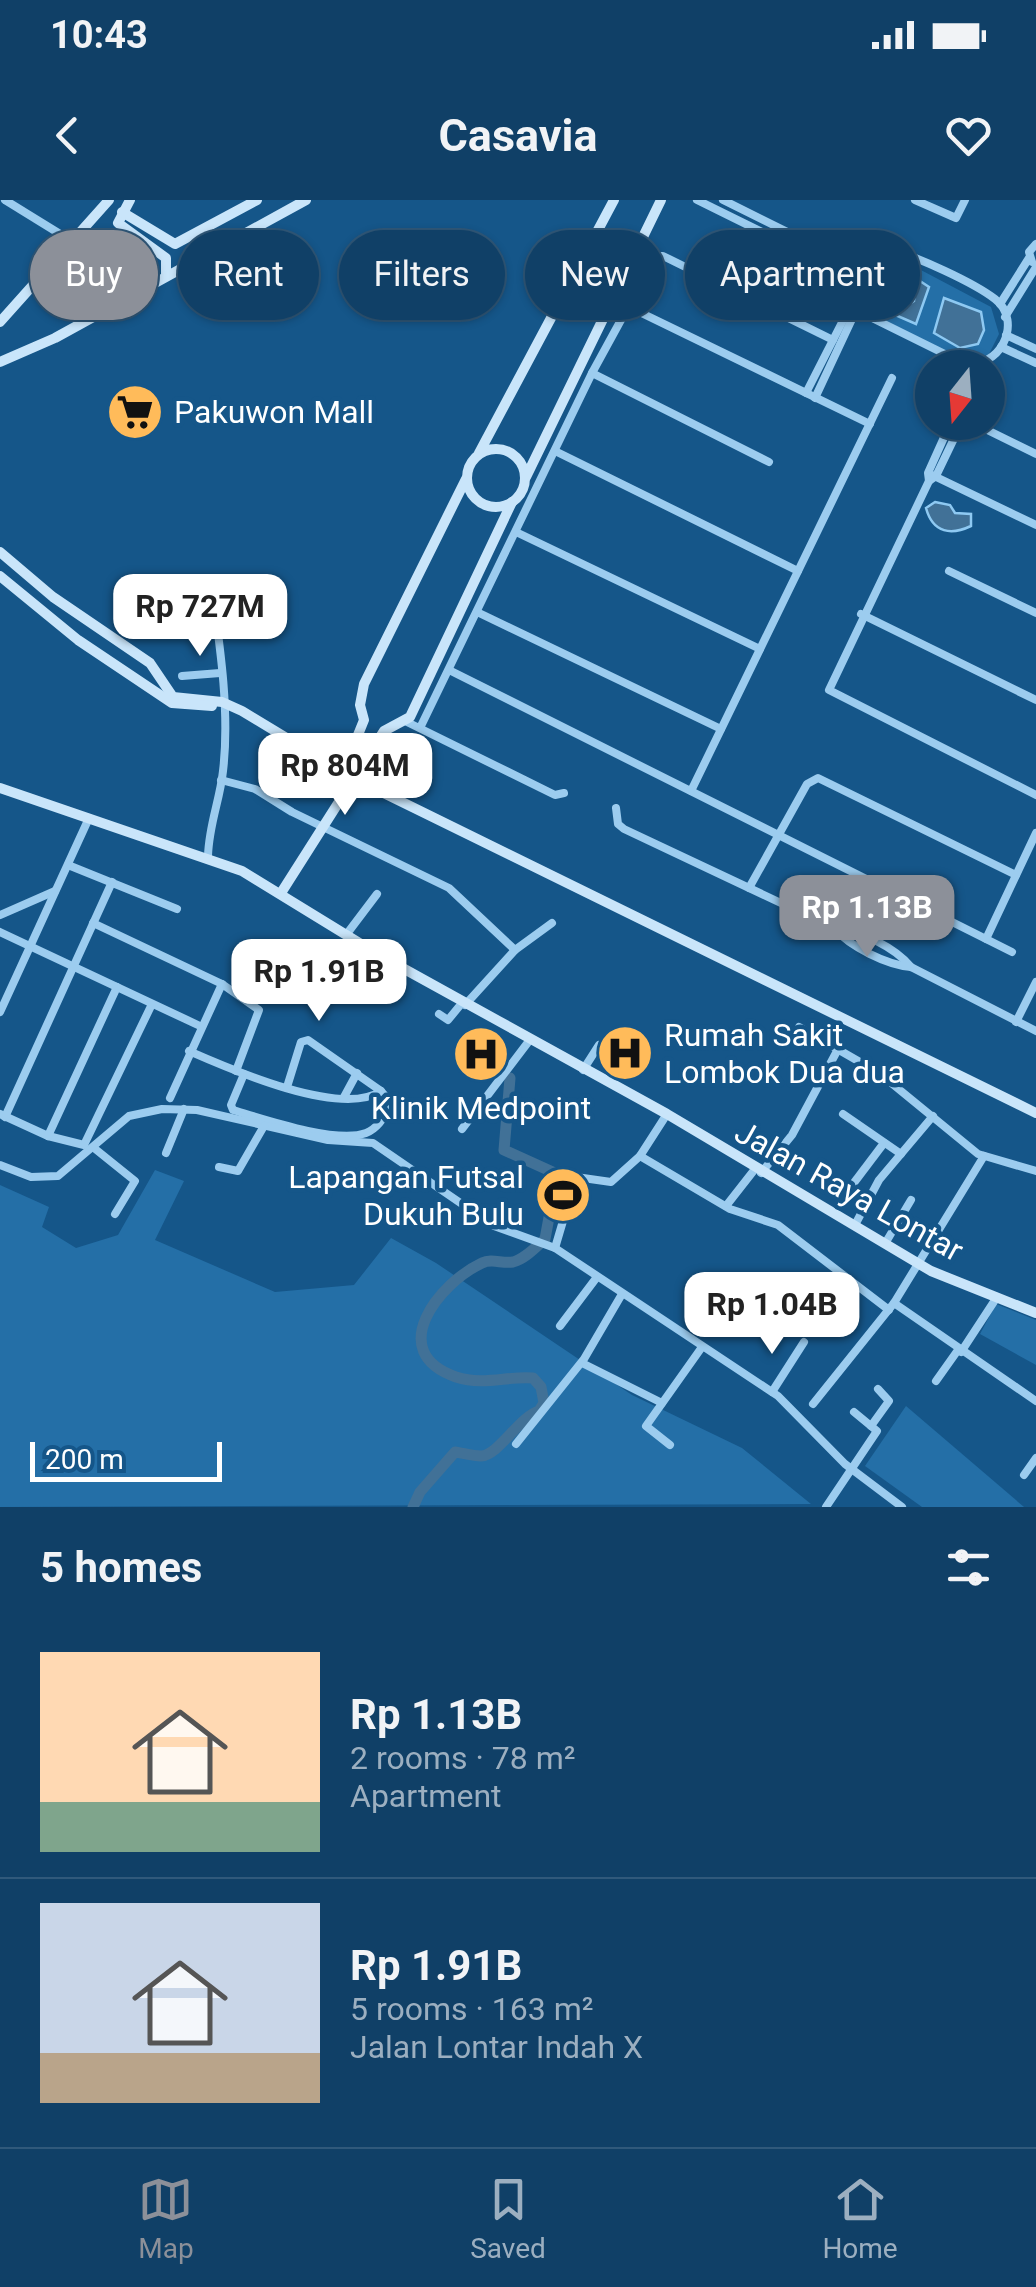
<!DOCTYPE html>
<html lang="en">
<head>
<meta charset="utf-8">
<style>
	body { margin:0; font-family:Roboto,sans-serif; background:#19476d; color:#f1f3f6; height:100vh; display:flex; flex-direction:column; font-size:38px; white-space:nowrap }
	* { box-sizing:border-box; margin:0 }
	p { font-size:32px; color:#9cafc0 }
	.icon { flex:none; width:55px; height:55px; fill:none; stroke:currentColor; stroke-width:2; stroke-linecap:round; stroke-linejoin:round }
	.map { position:relative; height:1307px; overflow:hidden }
	.panel { display:flex; flex-direction:column; background:#104067; flex:1 }
	.panel>* { flex:none }
	.banner { position:absolute; left:30px; top:30px; width:978px; height:90px; display:flex; gap:20px }
	.needle { width:65px; rotate:197deg }
	.controls { position:absolute; left:915px; top:150px; display:grid; gap:20px }
	.controls a { display:grid; place-items:center; width:90px; height:90px; border-radius:50%; background:#104067; box-shadow:0 2px 8px #0004,0 0 0 2px #30597b; font-size:50px }
	.scale { position:absolute; left:30px; bottom:25px; width:192px; box-sizing:border-box; padding-left:10px; border:5px solid #fff; border-top:0; font-size:28px; line-height:35px; white-space:nowrap; color:#fff; -webkit-text-stroke:8px #155689; paint-order:stroke }
	.price { position:absolute; translate:-50% -85px; padding:0 22px; border-radius:20px; background:#fff; color:#222; font-size:32px; line-height:65px; filter:drop-shadow(0 2px 5px #0008) }
	.price::after { content:''; position:absolute; left:50%; top:60px; width:30px; height:22px; margin-left:-15px; background:inherit; clip-path:polygon(0 0,100% 0,50% 100%) }
	.price.current { background:#8c9099; color:#fff }
	ul { padding:0; list-style:none }
	li { display:flex; align-items:center; gap:30px; height:250px; padding:0 40px }
	li+li { border-top:2px solid #30597b }
	li span { display:grid; place-items:center; flex:none; width:280px; height:200px; border-radius:0px; color:#555 }
	li>.icon { margin-inline-start:auto }
	span .icon { width:120px; height:120px; fill:#fffc; stroke-width:1 }
	li b { font-size:42px }
	h2 { display:flex; justify-content:space-between; align-items:center; height:120px; padding:0 40px; font-size:42px }
	.pill { padding:0 35px; border-radius:45px; background:#104067; box-shadow:0 2px 8px #0004,0 0 0 2px #30597b; font-size:35px; line-height:90px }
	.pill.current { background:#8c9099; color:#fff }
	.status { display:flex; justify-content:space-between; align-items:center; height:70px; padding:0 50px; background:#104067; direction:ltr }
	.status svg { height:28px; fill:currentColor }
	header { display:flex; justify-content:space-between; align-items:center; height:130px; padding:0 40px; background:#104067; font-size:45px; font-weight:700 }
	.tab-bar { display:flex; justify-content:space-around; align-items:center; height:140px; border-top:2px solid #30597b; background:#104067; font-size:28px; color:#9cafc0 }
	.tab-bar a { display:grid; justify-items:center; gap:5px }
	.tab-bar .current { color:#8c9099 }
	.map>svg:first-child { display:block }
	.green { fill:#246fa7 }
	.water { fill:#417197; stroke:#8ec9f2; stroke-width:2.5 }
	.lines { fill:none; stroke-linecap:round; stroke-linejoin:round }
	.river { stroke:#417197; stroke-width:11 }
	.street { stroke:#9cccef; stroke-width:8 }
	.secondary { stroke:#c9e5fa; stroke-width:10 }
	.labels { text-anchor:middle; stroke-width:9; stroke-linejoin:round; paint-order:stroke }
	.poi-label { font-size:32px; fill:#fff; stroke:#155689; text-anchor:start }
	.street-label { font-size:32px; fill:#fff; stroke:#155689 }
</style>
</head>
<body>
<div class="status"><b>10:43</b><svg viewBox="0 0 49 12"><path d="M0 12V9h3v3zM5 12V6h3v6zM10 12V3h3v9zM15 12V0h3v12zM26 1h20v11H26zM47 4h2v5h-2z"/></svg></div>
<header><svg class="icon" aria-label="back" viewBox="0 0 24 24"><path d="M15 5l-7 7 7 7"/></svg>Casavia<svg class="icon" aria-label="heart" viewBox="0 0 24 24"><path d="M12 20l-8-8c-3-5 5-10 8-4 3-6 11-1 8 4z"/></svg></header>
<div class="map">
<svg width="1036" height="1307" viewBox="0 0 1036 1307">
	<rect width="100%" height="100%" fill="#155689"/>
	<g class="green">
		<polygon points="892,61 919,69 991,107 999,134 989,154 965,163 867,113 866,100 882,86 884,64"/>
		<polygon points="155,970 184,981 155,1040 275,1092 354,1085 391,1038 436,1063 632,1195 742,1248 811,1304 0,1307 0,985 49,1007 42,1027 76,1048 118,1035"/>
		<polygon points="996,1104 1036,1120 1036,1165 980,1134"/>
		<polygon points="906,1206 1024,1307 922,1307 865,1266"/>
	</g>
	<g class="water">
		<polygon points="911,75 929,87 916,124 893,114 914,101 915,91 907,81"/>
		<polygon points="944,98 981,112 984,130 978,144 960,148 934,133"/>
		<path d="M 935,302 L 950,305 L 955,313 L 971,314 L 971,326 C 952,335 933,334 926,308 Z"/>
	</g>
	<g class="lines">
		<path class="river" d="M 413,1307 L 420,1292 L 455,1252 C 463,1253 472,1256 481,1256 C 499,1255 519,1217 539,1211 L 544,1203 L 541,1187 L 533,1178 C 506,1176 484,1186 456,1177 C 384,1152 439,1083 482,1063 C 492,1058 502,1064 513,1062 C 525,1059 536,1047 545,1039 L 557,974 L 504,950 L 510,878"/>
		<g class="street">
			<polyline points="5,0 73,42"/>
			<polyline points="697,0 857,79"/>
			<polyline points="723,0 860,68"/>
			<polyline points="915,0 956,18 965,0"/>
			<polyline points="1032,62 1029,52 1036,44"/>
			<circle cx="865" cy="75" r="9"/>
			<path d="M 859,82 L 864,114 L 961,162 C 1000,173 1024,121 995,99 C 973,82 917,57 890,49 L 869,67"/>
			<polyline points="1000,104 1029,58"/>
			<polyline points="627,106 870,224"/>
			<polyline points="1005,117 1036,67"/>
			<polyline points="1006,135 1036,149"/>
			<polyline points="1001,147 1036,163"/>
			<polyline points="592,173 769,262"/>
			<polyline points="806,193 858,91"/>
			<polyline points="815,198 852,119 862,111"/>
			<polyline points="951,222 928,273 929,281 936,276 962,222"/>
			<polyline points="971,222 1036,254"/>
			<polyline points="555,251 798,371"/>
			<polyline points="932,275 1036,325"/>
			<polyline points="929,281 829,490 1036,595"/>
			<polyline points="516,332 760,449"/>
			<polyline points="949,371 1036,413"/>
			<polyline points="477,412 721,529"/>
			<polyline points="861,414 1036,500"/>
			<polyline points="449,470 1012,752"/>
			<polyline points="182,476 220,473"/>
			<polyline points="410,517 407,522 555,595 564,593"/>
			<polyline points="420,528 592,173 656,56 663,56 833,140"/>
			<polyline points="221,580 255,589 292,612 449,688 515,750"/>
			<polyline points="691,591 892,178"/>
			<path d="M 616,608 L 618,624 L 624,629 L 834,728 C 858,729 896,748 911,767"/>
			<path d="M 208,656 C 209,624 220,600 223,571 C 230,513 220,446 212,389"/>
			<polyline points="68,665 177,709"/>
			<polyline points="749,688 807,584 818,578 1016,675"/>
			<polyline points="0,715 55,691"/>
			<polyline points="93,723 222,784 259,810 236,871"/>
			<path d="M 834,728 C 850,747 887,765 911,767 L 1036,831"/>
			<polyline points="0,732 200,826"/>
			<polyline points="346,735 377,694"/>
			<polyline points="986,739 1036,633"/>
			<polyline points="330,782 357,741"/>
			<polyline points="364,788 386,759"/>
			<polyline points="350,794 379,755"/>
			<polyline points="465,805 515,750 552,723"/>
			<polyline points="0,812 89,618"/>
			<polyline points="439,814 448,820 462,803"/>
			<polyline points="1016,822 1036,782"/>
			<polyline points="799,827 879,873 978,954 1036,971"/>
			<path d="M 189,851 C 230,869 341,918 381,891"/>
			<polyline points="583,870 599,845"/>
			<path d="M 244,874 L 231,905 L 233,910 C 263,919 336,944 366,933 C 379,928 385,915 392,904 L 381,891 L 308,840 L 301,842 L 287,887"/>
			<polyline points="344,897 357,873"/>
			<polyline points="170,898 222,784"/>
			<polyline points="0,914 48,936 84,945 152,804"/>
			<polyline points="843,914 901,954"/>
			<polyline points="5,917 112,682"/>
			<polyline points="462,929 529,841"/>
			<polyline points="48,936 117,787"/>
			<polyline points="94,948 135,981 115,1014"/>
			<polyline points="166,953 184,909"/>
			<polyline points="640,956 730,1009 778,1025 889,1110"/>
			<polyline points="0,965 31,977 58,976 129,916 162,909 197,910 328,940 373,943 494,1026 555,1048 778,1196 845,1264 902,1307"/>
			<polyline points="219,967 238,971 264,926"/>
			<polyline points="761,973 792,935 837,851"/>
			<polyline points="853,984 884,943"/>
			<polyline points="726,1006 755,969"/>
			<polyline points="856,1023 879,980 933,916"/>
			<polyline points="886,1042 911,1000"/>
			<polyline points="555,1048 576,977 611,982 640,956 667,914"/>
			<polyline points="894,1103 1036,1201"/>
			<polyline points="560,1126 597,1077"/>
			<polyline points="961,1152 997,1097"/>
			<polyline points="582,1163 662,1203"/>
			<polyline points="936,1181 958,1150"/>
			<polyline points="772,1192 804,1142"/>
			<polyline points="813,1204 894,1103 984,956"/>
			<polyline points="871,1226 889,1201 878,1189"/>
			<polyline points="516,1244 584,1159 622,1094"/>
			<polyline points="670,1245 646,1226 702,1147"/>
			<polyline points="1024,1275 1036,1258"/>
			<polyline points="826,1307 877,1231 854,1212"/>
		</g>
		<g class="secondary">
			<polyline points="130,0 118,23 166,58 166,74"/>
			<polyline points="122,12 175,44 257,0"/>
			<polyline points="0,122 109,0"/>
			<polyline points="0,162 55,138 306,0"/>
			<circle cx="496" cy="278" r="29"/>
			<polyline points="479,253 614,0"/>
			<polyline points="526,277 661,0"/>
			<polyline points="0,352 53,397 150,463 173,497 222,502 242,511 351,577 1036,913"/>
			<polyline points="0,376 78,440 172,503 212,506"/>
			<polyline points="341,577 364,520 360,505 364,484 466,279"/>
			<polyline points="0,588 242,671 379,755 667,914 931,1071 1036,1113"/>
			<polyline points="281,693 384,531 410,517 512,302"/>
		</g>
	</g>
	<defs>
		<g id="supermarket-disc" transform="scale(2.875)"><circle r="9.5" fill="#ffbb5a" stroke="#155689"/><path d="M-6-5.5h2.5l.6 2H6L4.5 2H-2.5L-4.4-4H-6ZM-1.5 3.2a1.3 1.3 0 1 0 .1 0ZM3 3.2a1.3 1.3 0 1 0 .1 0Z" fill="#111"/></g>
		<g id="hospital-disc" transform="scale(2.875)"><circle r="9.5" fill="#ffbb5a" stroke="#155689"/><path d="M-5-5h3v3.5h4V-5h3V5h-3V1.5h-4V5h-3Z" fill="#111"/></g>
		<g id="stadium-disc" transform="scale(2.875)"><circle r="9.5" fill="#ffbb5a" stroke="#155689"/><path d="M0-5a6.5 5 0 1 0 0 10a6.5 5 0 1 0 0-10ZM-3.5-1.8h7v3.6h-7Z" fill="#111"/></g>
	</defs>
	<g fill-rule="evenodd">
		<use href="#supermarket-disc" x="135" y="212"/>
		<use href="#hospital-disc" x="625" y="853"/>
		<use href="#hospital-disc" x="481" y="854"/>
		<use href="#stadium-disc" x="563" y="995"/>
	</g>
	<g class="labels">
		<g class="poi-label">
			<text x="174" y="223">Pakuwon Mall</text>
			<text x="664" y="846">Rumah Sakit<tspan x="664" dy="37">Lombok Dua dua</tspan></text>
			<text x="481" y="919" text-anchor="middle">Klinik Medpoint</text>
			<text x="524" y="988" text-anchor="end">Lapangan Futsal<tspan x="524" dy="37">Dukuh Bulu</tspan></text>
		</g>
		<g class="street-label">
			<text transform="translate(849 991) rotate(29)" y="11">Jalan Raya Lontar</text>
		</g>
	</g>
</svg>
<div class="controls">
<a><svg class="needle" viewBox="-14 -14 28 28"><path d="M0-13l5 13h-10z" fill="#e53935"/><path d="M0 13l5-13h-10z" fill="#9cafc0"/></svg></a>
</div>
<div class="scale">200 m</div>
<b class="price" style="left:200px;top:459px">Rp 727M</b>
<b class="price" style="left:345px;top:618px">Rp 804M</b>
<b class="price current" style="left:867px;top:760px">Rp 1.13B</b>
<b class="price" style="left:319px;top:824px">Rp 1.91B</b>
<b class="price" style="left:772px;top:1157px">Rp 1.04B</b>
<div class="banner">
<a class="pill current">Buy</a>
<a class="pill">Rent</a>
<a class="pill">Filters</a>
<a class="pill">New</a>
<a class="pill">Apartment</a>
</div>
</div>
<section class="panel">
<h2>5 homes<svg class="icon" aria-label="filters" viewBox="0 0 24 24"><path d="M4 7h16M4 17h16"/><circle cx="9" cy="7" r="2"/><circle cx="15" cy="17" r="2"/></svg></h2>
<ul>
<li><span style="background:linear-gradient(#ffd9b3 75%,#7fa58c 0)"><svg class="icon" aria-label="home" viewBox="0 0 24 24"><path d="M3 11l9-7 9 7M6 9v11h12V9"/></svg></span><div><b>Rp 1.13B</b><p>2 rooms · 78 m²</p><p>Apartment</p></div></li>
<li><span style="background:linear-gradient(#c9d6e8 75%,#b9a48a 0)"><svg class="icon" aria-label="home" viewBox="0 0 24 24"><path d="M3 11l9-7 9 7M6 9v11h12V9"/></svg></span><div><b>Rp 1.91B</b><p>5 rooms · 163 m²</p><p>Jalan Lontar Indah X</p></div></li>
</ul>
</section>
<nav class="tab-bar">
<a class="current"><svg class="icon" aria-label="map" viewBox="0 0 24 24"><path d="M3 6l6-2 6 2 6-2v14l-6 2-6-2-6 2zM9 4v14M15 6v14"/></svg>Map</a>
<a><svg class="icon" aria-label="saved" viewBox="0 0 24 24"><path d="M7 4h10v16l-5-4-5 4z"/></svg>Saved</a>
<a><svg class="icon" aria-label="home" viewBox="0 0 24 24"><path d="M3 11l9-7 9 7M6 9v11h12V9"/></svg>Home</a>
</nav>
</body>
</html>
